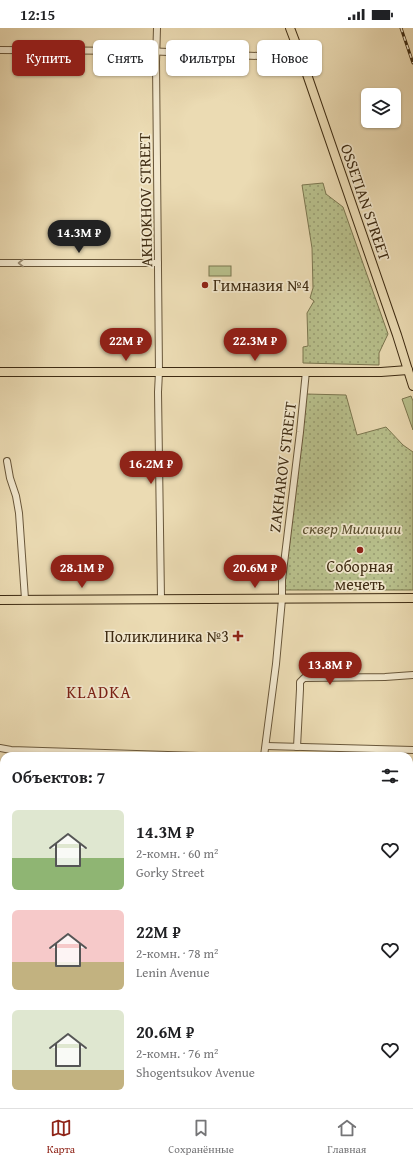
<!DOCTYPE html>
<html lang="ru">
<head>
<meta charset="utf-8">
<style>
	body { margin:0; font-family:"Gentium Book Plus",serif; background:#f6f6f6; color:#202124; height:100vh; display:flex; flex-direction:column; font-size:15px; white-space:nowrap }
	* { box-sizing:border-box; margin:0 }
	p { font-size:13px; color:#757577 }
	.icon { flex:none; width:22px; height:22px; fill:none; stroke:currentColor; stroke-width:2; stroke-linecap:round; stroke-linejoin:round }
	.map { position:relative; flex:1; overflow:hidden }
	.details { position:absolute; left:0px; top:724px; width:413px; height:356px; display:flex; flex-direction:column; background:#fff; border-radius:12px 12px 0 0; box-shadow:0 1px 3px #0004 }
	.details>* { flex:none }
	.banner { position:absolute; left:12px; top:12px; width:389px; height:36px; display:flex; gap:8px }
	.buttons { position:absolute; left:361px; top:60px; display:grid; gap:8px }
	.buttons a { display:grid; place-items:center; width:40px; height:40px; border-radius:6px; background:#fff; box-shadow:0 1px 3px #0004; font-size:20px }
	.price { position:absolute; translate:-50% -34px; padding:0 9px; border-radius:14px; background:#8f2418; color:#fff; font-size:13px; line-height:26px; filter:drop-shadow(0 1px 2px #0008) }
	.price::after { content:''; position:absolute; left:50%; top:24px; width:12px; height:9px; margin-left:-6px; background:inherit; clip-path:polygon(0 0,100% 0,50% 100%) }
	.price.on { background:#222; color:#fff }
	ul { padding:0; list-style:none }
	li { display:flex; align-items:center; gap:12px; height:100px; padding:0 12px }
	li span { display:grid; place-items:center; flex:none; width:112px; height:80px; border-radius:6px; color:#555 }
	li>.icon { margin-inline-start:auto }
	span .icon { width:48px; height:48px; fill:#fffc; stroke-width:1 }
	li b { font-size:17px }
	h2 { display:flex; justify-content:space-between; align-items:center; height:48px; padding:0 12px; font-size:17px }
	.tag { padding:0 14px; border-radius:6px; background:#fff; box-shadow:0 1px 3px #0004; font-size:14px; line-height:36px }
	.tag.on { background:#8f2418; color:#fff }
	.status { display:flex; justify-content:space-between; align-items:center; height:28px; padding:0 20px; background:#fff; direction:ltr }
	.status svg { height:11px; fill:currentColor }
	.menu { display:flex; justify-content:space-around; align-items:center; height:56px; border-top:1px solid #e0e0e0; background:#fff; font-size:11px; color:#757577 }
	.menu a { display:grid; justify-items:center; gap:2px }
	.menu .on { color:#8f2418 }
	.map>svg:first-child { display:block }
	.green { fill:#b8c08c; stroke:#7b764f }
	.park { fill:url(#park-dots); stroke:#7b764f }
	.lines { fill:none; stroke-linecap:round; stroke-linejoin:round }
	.minor-casing { stroke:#69573a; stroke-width:8 }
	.major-casing { stroke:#3e2b12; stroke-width:10 }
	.minor { stroke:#f2e8ce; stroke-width:6 }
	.major { stroke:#ebdbb3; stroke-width:8 }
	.rail-casing { stroke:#3e2b12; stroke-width:3 }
	.rail { stroke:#f2e8ce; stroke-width:1.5; stroke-dasharray:4.5; stroke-linecap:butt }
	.oneway { stroke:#988a70 }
	.poi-dot { fill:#8f2418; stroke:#f2e8ce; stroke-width:1.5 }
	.labels { text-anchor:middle; stroke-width:3.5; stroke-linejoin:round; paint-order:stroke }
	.street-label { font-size:16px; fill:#3e2b12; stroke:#f2e8ce }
	.poi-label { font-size:16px; fill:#3e2b12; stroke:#f2e8ce; text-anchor:start }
	.park-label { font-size:16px; font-style:italic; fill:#5c5030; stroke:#f2e8ce }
	.neighbourhood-label { font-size:17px; letter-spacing:1px; fill:#7a1f14; stroke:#f2e8ce }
</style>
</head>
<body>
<div class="status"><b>12:15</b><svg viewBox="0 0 49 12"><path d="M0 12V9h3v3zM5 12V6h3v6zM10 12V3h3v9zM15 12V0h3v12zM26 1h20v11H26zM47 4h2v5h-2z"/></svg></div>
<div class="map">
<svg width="413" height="1080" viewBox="0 0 413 1080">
	<defs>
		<pattern id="park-dots" width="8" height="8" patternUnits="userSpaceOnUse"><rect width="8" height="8" fill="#b8c08c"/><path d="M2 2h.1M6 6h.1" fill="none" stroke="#979c71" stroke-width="1.8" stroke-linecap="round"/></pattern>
	</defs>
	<rect width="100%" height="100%" fill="#ebdbb3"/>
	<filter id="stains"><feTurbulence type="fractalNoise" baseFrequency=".005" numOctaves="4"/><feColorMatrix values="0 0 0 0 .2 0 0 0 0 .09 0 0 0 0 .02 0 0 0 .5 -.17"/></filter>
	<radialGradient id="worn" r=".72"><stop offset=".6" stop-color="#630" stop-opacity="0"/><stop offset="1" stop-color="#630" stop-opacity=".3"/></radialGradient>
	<g class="green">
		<rect x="209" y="238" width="22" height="10"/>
		<polygon points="411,368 413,373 413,402 402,371"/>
	</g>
	<g class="park">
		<polygon points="323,155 326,166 343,179 388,306 379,325 379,337 303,335 303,319 308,318 307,285 314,273 310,270 313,260 312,220 302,157"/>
		<polygon points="306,366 346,367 357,407 386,399 403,417 413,424 413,562 283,562"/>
	</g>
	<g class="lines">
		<g class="minor-casing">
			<g id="minor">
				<polyline points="157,0 156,34 159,344 158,364 161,570"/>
				<polyline points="0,22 146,23 280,29 301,29"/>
				<polyline points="0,235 158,235"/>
				<polyline points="7,433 10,450 16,468 19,485 25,571"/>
				<polyline points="266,718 413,722"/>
				<polyline points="297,719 300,661 300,654 304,650 385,649 413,647"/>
				<polyline points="0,720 11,722 199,728"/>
				<polyline points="264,728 276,636 282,571 282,552 300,404 306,343"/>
				<polyline points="0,833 4,833"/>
				<polyline points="409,833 413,833"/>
				<polyline points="0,912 4,912"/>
				<polyline points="409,941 413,942"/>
				<polyline points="0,1012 4,1012"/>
				<polyline points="409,1059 413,1059"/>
				<polyline points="109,1080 110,1076"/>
				<polyline points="218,1080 219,1076"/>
				<polyline points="228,1080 229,1076"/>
				<polyline points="370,1080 370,1076"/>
			</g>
		</g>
		<g class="major-casing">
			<g id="major">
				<polyline points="290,0 301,29 397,307 413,358"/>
				<polyline points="0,344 381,344 408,342"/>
				<polyline points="0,572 413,570"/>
			</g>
		</g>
		<use href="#minor" class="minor"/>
		<use href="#major" class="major"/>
		<g class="rail-casing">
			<polyline id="rail" points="401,0 413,35"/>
		</g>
		<use href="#rail" class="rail"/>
	</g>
	<defs><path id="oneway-chevron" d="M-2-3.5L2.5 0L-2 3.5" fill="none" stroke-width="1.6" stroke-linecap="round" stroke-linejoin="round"/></defs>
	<use class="oneway" href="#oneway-chevron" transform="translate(21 235) rotate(180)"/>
	<g class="poi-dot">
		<circle cx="205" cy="257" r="4"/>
		<circle cx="360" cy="522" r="4"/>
		<path d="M236 602h4v4h4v4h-4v4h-4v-4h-4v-4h4z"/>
	</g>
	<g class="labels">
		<g class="street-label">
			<text transform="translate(145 172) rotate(-91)" y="6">AKHOKHOV STREET</text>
			<text transform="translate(366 174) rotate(71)" y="6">OSSETIAN STREET</text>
			<text transform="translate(282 439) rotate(-83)" y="6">ZAKHAROV STREET</text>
		</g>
		<g class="poi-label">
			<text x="213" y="263">Гимназия №4</text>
			<text x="360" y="544" text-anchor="middle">Соборная<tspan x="360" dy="18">мечеть</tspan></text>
			<text x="229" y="614" text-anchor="end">Поликлиника №3</text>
		</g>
		<g class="park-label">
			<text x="352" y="506">сквер Милиции</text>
		</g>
		<g class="neighbourhood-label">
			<text x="99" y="670">KLADKA</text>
		</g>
	</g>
	<rect width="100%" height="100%" filter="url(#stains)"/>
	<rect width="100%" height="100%" fill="url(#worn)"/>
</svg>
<div class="buttons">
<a><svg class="icon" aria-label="layers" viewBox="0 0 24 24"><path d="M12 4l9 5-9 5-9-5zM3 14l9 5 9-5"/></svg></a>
</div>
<b class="price on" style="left:79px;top:226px">14.3M ₽</b>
<b class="price" style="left:126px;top:334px">22M ₽</b>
<b class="price" style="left:255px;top:334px">22.3M ₽</b>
<b class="price" style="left:151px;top:457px">16.2M ₽</b>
<b class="price" style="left:82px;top:561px">28.1M ₽</b>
<b class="price" style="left:255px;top:561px">20.6M ₽</b>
<b class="price" style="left:330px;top:658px">13.8M ₽</b>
<div class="banner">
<a class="tag on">Купить</a>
<a class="tag">Снять</a>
<a class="tag">Фильтры</a>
<a class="tag">Новое</a>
</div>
<section class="details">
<h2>Объектов: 7<svg class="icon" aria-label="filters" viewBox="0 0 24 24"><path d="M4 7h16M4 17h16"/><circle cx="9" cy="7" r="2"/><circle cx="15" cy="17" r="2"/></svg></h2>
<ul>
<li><span style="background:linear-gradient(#dfe7d0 60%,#8fb573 0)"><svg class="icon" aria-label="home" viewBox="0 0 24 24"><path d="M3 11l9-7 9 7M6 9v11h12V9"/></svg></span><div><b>14.3M ₽</b><p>2-комн. · 60 m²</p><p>Gorky Street</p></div><svg class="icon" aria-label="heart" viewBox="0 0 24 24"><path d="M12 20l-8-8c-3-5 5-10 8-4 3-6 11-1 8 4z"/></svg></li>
<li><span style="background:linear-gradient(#f6c9c9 65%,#c2b280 0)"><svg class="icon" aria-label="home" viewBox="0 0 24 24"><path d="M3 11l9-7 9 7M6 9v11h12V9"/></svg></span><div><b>22M ₽</b><p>2-комн. · 78 m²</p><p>Lenin Avenue</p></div><svg class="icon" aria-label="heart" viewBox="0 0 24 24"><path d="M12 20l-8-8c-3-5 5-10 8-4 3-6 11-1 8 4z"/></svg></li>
<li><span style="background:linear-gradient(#dfe7d0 75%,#c2b280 0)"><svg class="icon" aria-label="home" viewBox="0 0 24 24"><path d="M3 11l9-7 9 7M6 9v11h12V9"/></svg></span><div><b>20.6M ₽</b><p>2-комн. · 76 m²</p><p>Shogentsukov Avenue</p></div><svg class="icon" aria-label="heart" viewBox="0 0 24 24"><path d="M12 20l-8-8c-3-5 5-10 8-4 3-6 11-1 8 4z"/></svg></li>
</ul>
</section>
</div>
<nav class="menu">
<a class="on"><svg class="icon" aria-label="map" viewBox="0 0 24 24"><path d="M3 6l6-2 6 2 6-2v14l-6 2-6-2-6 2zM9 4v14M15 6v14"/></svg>Карта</a>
<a><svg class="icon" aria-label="saved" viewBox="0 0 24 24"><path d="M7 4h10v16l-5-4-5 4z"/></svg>Сохранённые</a>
<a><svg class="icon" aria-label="home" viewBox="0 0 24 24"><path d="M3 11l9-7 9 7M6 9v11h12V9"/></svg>Главная</a>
</nav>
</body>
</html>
